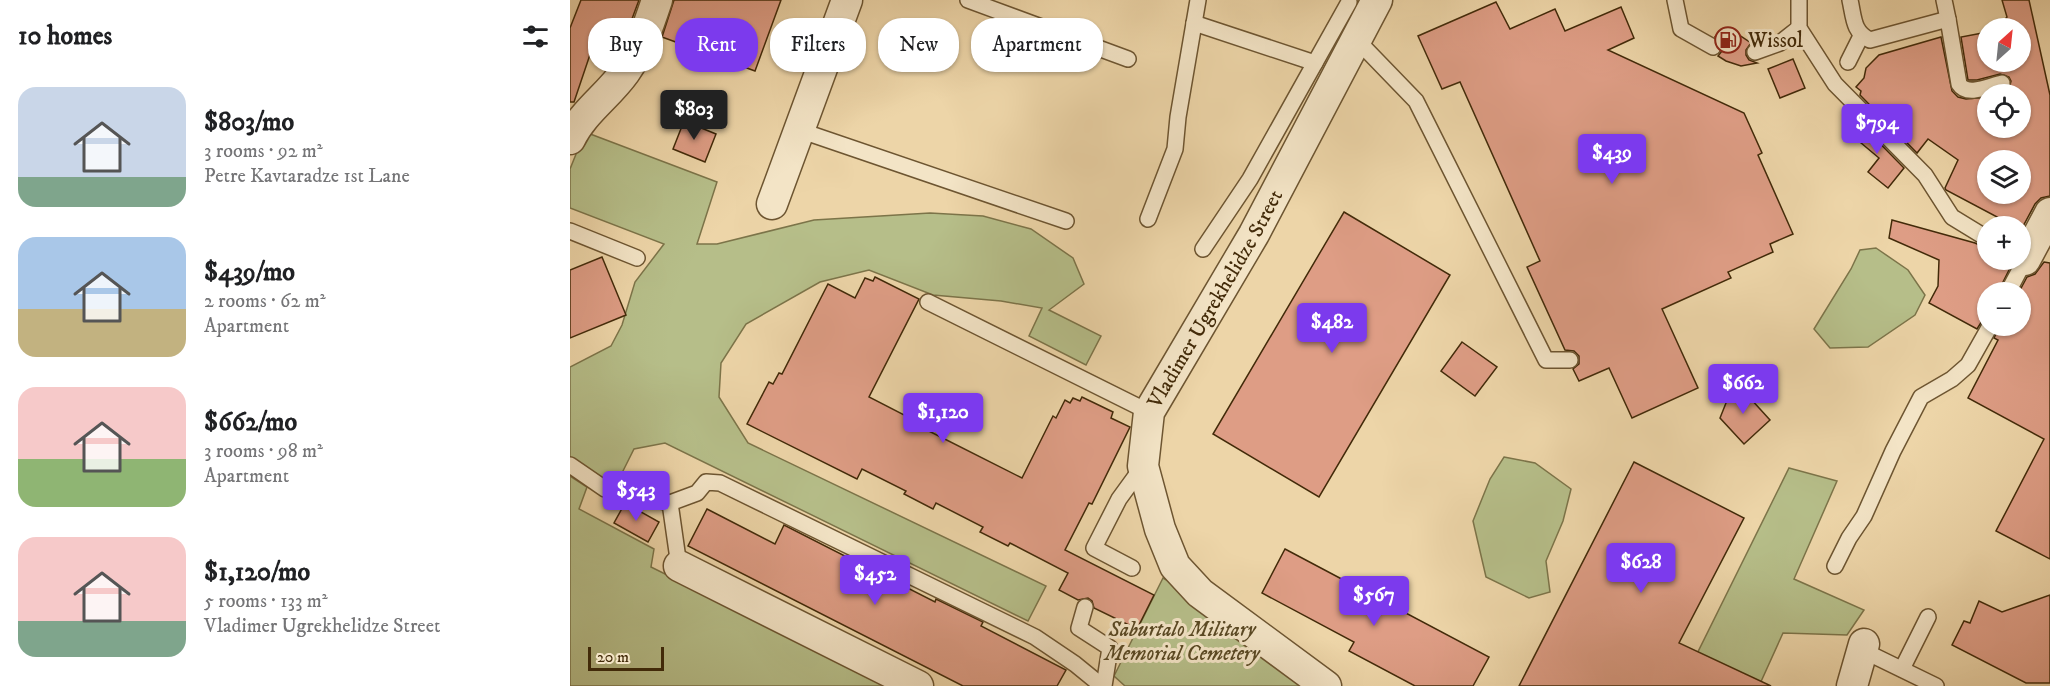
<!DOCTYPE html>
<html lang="en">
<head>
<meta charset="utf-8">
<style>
	body { margin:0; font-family:"IM FELL DW Pica",serif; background:#f6f6f6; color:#202124; height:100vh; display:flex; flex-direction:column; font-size:22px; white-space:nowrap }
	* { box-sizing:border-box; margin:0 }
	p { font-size:20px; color:#757577 }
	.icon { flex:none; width:33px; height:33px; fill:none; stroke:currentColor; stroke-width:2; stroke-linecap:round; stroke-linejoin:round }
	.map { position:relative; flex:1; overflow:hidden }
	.side { display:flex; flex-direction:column; background:#fff; width:570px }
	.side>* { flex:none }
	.banner { position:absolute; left:18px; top:18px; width:570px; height:54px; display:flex; gap:12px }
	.needle { width:39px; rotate:27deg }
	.fabs { position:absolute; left:1407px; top:18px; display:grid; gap:12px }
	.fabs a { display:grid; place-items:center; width:54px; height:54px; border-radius:50%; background:#fff; box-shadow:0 2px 4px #0004; font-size:30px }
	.scale { position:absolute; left:18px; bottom:15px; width:76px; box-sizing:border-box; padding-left:6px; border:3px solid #422a09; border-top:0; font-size:16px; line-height:21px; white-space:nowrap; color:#422a09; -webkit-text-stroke:4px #f3e4c6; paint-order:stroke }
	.price { position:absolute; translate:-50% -51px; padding:0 14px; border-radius:6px; background:#7c3aed; color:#fff; font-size:20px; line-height:39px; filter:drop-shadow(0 2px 3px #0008) }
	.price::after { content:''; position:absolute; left:50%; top:36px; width:18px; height:14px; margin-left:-9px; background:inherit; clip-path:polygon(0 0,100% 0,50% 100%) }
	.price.selected { background:#222; color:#fff }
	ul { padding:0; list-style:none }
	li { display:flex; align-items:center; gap:18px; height:150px; padding:0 18px }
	li span { display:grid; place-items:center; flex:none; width:168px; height:120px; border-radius:18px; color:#555 }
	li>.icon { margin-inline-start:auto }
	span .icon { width:72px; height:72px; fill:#fffc; stroke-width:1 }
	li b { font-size:26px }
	h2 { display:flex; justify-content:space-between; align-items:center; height:72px; padding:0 18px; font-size:26px }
	.chip { padding:0 21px; border-radius:24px; background:#fff; box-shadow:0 2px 4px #0004; font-size:21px; line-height:54px }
	.chip.selected { background:#7c3aed; color:#fff }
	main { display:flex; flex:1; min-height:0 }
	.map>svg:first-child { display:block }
	.green { fill:#b6be89; stroke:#7c7449; stroke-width:1.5 }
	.building { fill:#de9d85; stroke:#422a09; stroke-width:1.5; fill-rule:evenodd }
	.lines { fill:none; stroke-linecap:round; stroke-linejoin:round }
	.service-casing { stroke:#6d5531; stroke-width:18 }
	.minor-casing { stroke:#6d5531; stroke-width:33 }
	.service { stroke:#f3e4c6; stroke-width:15 }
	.minor { stroke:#f3e4c6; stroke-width:30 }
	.labels { text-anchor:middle; stroke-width:6; stroke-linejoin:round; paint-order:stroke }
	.poi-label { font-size:21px; fill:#422a09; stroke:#f3e4c6; text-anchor:start }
	.street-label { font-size:21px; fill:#422a09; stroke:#f3e4c6 }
	.park-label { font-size:21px; font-style:italic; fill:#594823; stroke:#f3e4c6 }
</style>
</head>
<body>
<main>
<section class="side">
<h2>10 homes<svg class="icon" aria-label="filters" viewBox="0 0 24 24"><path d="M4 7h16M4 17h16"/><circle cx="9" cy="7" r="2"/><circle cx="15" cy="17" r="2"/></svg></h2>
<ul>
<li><span style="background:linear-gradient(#c9d6e8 75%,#7fa58c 0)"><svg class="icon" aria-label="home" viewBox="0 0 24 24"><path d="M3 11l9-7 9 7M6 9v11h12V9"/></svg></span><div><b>$803/mo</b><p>3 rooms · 92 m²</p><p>Petre Kavtaradze 1st Lane</p></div></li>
<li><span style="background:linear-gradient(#a9c7e8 60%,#c2b280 0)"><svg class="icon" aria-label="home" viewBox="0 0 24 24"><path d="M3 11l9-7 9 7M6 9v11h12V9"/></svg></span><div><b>$439/mo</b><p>2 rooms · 62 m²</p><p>Apartment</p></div></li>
<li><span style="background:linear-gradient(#f6c9c9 60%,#8fb573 0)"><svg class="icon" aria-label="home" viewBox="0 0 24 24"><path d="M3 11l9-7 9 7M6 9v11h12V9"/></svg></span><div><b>$662/mo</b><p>3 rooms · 98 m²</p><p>Apartment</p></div></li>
<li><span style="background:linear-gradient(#f6c9c9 70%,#7fa58c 0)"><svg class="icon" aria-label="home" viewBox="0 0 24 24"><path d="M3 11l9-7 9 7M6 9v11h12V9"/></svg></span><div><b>$1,120/mo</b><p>5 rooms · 133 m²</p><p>Vladimer Ugrekhelidze Street</p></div></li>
</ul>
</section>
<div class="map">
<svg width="1480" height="686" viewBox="0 0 1480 686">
	<rect width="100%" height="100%" fill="#edd5a8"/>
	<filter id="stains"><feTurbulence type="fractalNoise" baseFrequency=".00333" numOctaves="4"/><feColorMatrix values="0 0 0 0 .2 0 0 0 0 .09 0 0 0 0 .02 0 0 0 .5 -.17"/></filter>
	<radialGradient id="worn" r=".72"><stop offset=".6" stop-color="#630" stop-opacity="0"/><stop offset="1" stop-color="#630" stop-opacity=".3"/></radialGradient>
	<g class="green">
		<polygon points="15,132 147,182 127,244 147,244 244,220 360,213 413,216 461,229 503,258 514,284 479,310 531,336 516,365 459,336 472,308 431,301 363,295 299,270 250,282 176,324 151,363 149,397 178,443 476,586 458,621 95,443 64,449 44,489 0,458 0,367 41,346 52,325 65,282 94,244 0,208 0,169"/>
		<polygon points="1306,248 1338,270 1355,295 1345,315 1298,347 1260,348 1244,329 1281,269 1290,250"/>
		<polygon points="934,457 965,463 1001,489 993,521 976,561 980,592 959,598 916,577 903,521 920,479"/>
		<polygon points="1219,468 1267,481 1224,579 1294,610 1277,635 1213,633 1189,686 1111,686"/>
		<polygon points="0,476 17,487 9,509 84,549 81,567 321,686 0,686"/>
		<polygon points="593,578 626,596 748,686 555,686 544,676"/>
	</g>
	<g class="building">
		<polygon points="11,0 69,0 56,35 30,25 4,102 0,102 0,28"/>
		<polygon points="104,0 211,0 185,71 92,37"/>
		<path d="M 1432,0 L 1459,0 L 1480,95 L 1480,196 L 1471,198 L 1465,204 L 1451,230 L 1450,226 L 1444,226 L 1376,190 L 1375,188 L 1388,160 L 1358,139 L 1347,153 L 1290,95 L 1291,91 L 1286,87 L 1294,78 L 1296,68 L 1309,55 L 1371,37 L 1382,91 L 1388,97 L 1396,99 L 1418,97 L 1418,128 L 1450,128 L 1450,94 L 1427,94 L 1439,89 L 1441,81 L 1439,77 L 1430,74 L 1407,80 L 1398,80 L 1391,37 L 1418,32 L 1418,62 L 1450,62 L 1450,28 L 1427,28 L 1437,17 ZM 1418,160 L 1450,160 L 1450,194 L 1418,194 Z"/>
		<polygon points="926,2 940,29 985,9 995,31 1051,7 1064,38 1038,50 1174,113 1192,153 1188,155 1223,234 1200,244 1203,252 1158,272 1161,278 1092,309 1128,388 1062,418 1039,368 1009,381 1003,369 1009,364 1009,356 1004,351 995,350 957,267 970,261 890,82 872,89 848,36"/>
		<polygon points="1159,32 1169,35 1181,43 1176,50 1176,55 1179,60 1187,63 1171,66 1156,61 1148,56 1152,51 1153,46 1151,42 1145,37 1149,33"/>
		<polygon points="1223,59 1235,88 1210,98 1198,69"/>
		<polygon points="1283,116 1334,168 1318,188 1298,172 1309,158 1278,132"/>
		<polygon points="114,121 146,134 135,162 103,149"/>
		<polygon points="774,212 880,275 749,497 643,434"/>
		<polygon points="1322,220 1405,243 1418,249 1418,260 1438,260 1440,268 1428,292 1418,292 1418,317 1412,321 1407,329 1359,303 1368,286 1369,260 1319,238"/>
		<polygon points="32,257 56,315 0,338 0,270"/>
		<polygon points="1474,262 1480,263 1480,559 1426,531 1474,439 1398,398 1428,340 1424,338 1430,326 1450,326 1450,292 1449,292 1457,277 1465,274"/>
		<polygon points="305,277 349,299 299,397 346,421 345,424 452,478 483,416 486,418 495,400 500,403 503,398 510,401 512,397 543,412 541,418 560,427 522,504 519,503 495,550 584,595 567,629 524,608 522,601 518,598 508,600 489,590 498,573 440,543 438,546 410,532 413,527 366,503 363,509 334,494 336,491 292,469 287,479 177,424 199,382 203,384 209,373 212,374 258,284 285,298 295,278 303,281"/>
		<polygon points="892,342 927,367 905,396 871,371"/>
		<polygon points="1169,386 1200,420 1174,444 1150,418 1160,393"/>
		<polygon points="1064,462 1174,518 1109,643 1201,686 949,686"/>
		<polygon points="55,503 89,522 78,542 44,523"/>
		<polygon points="137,509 205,544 214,525 365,602 366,599 413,622 411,626 496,670 487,686 393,686 118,546"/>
		<polygon points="715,549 919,657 903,686 845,686 779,651 784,642 692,593"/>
		<polygon points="1480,595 1480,683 1456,683 1382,645 1394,621 1400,623 1409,601 1432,612"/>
	</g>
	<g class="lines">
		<g class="service-casing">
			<g id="service">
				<polyline points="398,0 558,59"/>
				<polyline points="1105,0 1111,29 1143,47"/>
				<polyline points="1229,0 1229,28 1265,84 1355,175 1382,217 1418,239"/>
				<path d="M 1280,0 C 1284,18 1283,32 1300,40 L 1378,19 L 1374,0"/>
				<path d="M 1378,19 L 1389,84 C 1397,97 1419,86 1432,83"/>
				<polyline points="624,23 745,63"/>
				<polyline points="787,40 846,101 976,360 1000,360"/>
				<polyline points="1185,52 1210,43 1229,28"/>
				<polyline points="1278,62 1291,36"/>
				<polyline points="229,130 496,221"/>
				<polyline points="578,219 605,149 608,117 628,0"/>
				<polyline points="0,231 67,258"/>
				<polyline points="633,249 680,179 779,2"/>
				<polyline points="1438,292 1455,260 1450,257"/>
				<polyline points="358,302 579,412"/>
				<polyline points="0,465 35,489 100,503"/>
				<polyline points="109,566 100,503 127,493 136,482 150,483 465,637 505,664 532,686"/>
				<polyline points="1265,566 1279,538 1294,516 1323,451 1351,397 1382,379 1398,365 1420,326"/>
				<polyline points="562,568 524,548 549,499 573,466"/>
				<polyline points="515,607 509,628 540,648 534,686"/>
				<polyline points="1292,650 1366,686"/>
				<polyline points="1332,669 1358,617"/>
			</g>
		</g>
		<g class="minor-casing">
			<g id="minor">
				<path d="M 0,139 C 13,112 38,96 55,72 C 70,51 79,24 87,0"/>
				<polyline points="202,204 277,0"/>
				<polyline points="1455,260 1480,213"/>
				<polyline points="109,566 348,686"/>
				<path id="s1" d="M 756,686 L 630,593 L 605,566 L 590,529 L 573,466 L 579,412 L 684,234 L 807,0"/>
				<polyline points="1282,686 1294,644"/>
			</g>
		</g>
		<use href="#service" class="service"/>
		<use href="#minor" class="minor"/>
	</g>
	<defs>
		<g id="fuel-ring" transform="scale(1.35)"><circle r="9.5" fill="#f3e4c6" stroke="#8f2418" stroke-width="1.5"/><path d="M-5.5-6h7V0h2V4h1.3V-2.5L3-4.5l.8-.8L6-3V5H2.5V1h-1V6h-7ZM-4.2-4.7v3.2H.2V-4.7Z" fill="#8f2418"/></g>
	</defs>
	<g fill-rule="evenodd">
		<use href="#fuel-ring" x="1158" y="40"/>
	</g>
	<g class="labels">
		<g class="poi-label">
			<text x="1178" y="47">Wissol</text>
		</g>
		<g class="street-label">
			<text dy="7" stroke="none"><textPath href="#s1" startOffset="484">Vladimer Ugrekhelidze Street</textPath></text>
		</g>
		<g class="park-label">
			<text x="612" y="636">Saburtalo Military<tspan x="612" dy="24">Memorial Cemetery</tspan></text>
		</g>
	</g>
	<rect width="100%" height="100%" filter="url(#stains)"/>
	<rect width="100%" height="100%" fill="url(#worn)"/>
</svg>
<div class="fabs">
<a><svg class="needle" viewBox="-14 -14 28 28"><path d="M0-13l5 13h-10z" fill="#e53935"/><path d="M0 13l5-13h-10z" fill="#757577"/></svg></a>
<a><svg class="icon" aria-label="locate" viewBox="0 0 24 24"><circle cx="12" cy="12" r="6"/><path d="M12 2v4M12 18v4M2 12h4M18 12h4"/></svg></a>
<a><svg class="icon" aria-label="layers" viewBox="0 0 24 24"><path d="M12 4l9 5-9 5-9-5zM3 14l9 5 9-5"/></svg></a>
<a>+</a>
<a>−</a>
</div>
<div class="scale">20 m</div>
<b class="price selected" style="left:124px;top:141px">$803</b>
<b class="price" style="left:1307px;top:155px">$794</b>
<b class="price" style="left:1042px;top:185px">$439</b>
<b class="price" style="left:762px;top:354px">$482</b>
<b class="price" style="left:1173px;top:415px">$662</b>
<b class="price" style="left:373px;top:444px">$1,120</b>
<b class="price" style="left:66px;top:522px">$543</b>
<b class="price" style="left:1071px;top:594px">$628</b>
<b class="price" style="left:305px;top:606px">$452</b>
<b class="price" style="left:804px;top:627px">$567</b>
<div class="banner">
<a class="chip">Buy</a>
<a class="chip selected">Rent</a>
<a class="chip">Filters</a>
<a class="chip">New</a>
<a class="chip">Apartment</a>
</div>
</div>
</main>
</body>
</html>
